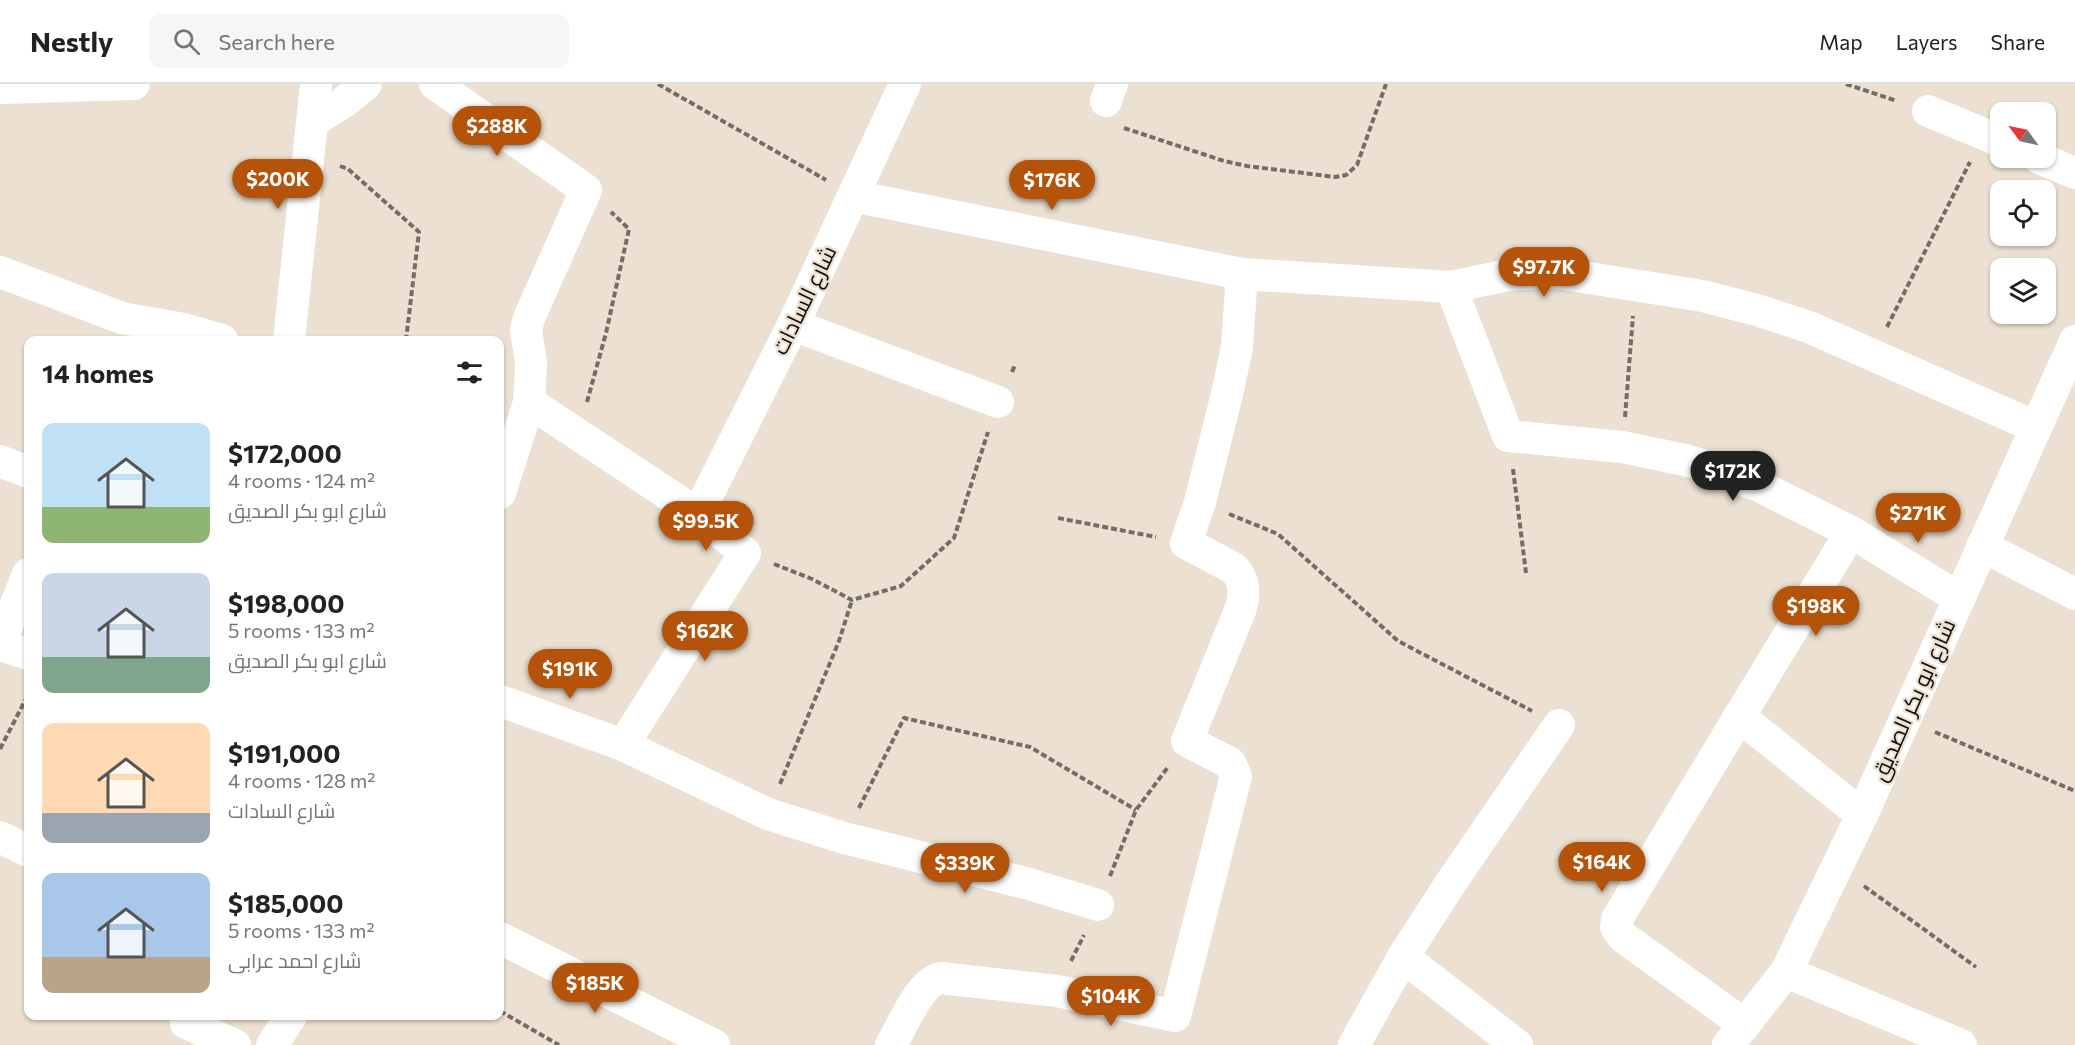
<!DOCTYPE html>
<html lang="en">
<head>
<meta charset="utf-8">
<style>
	body { margin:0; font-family:Commissioner,Cairo,sans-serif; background:#f6f6f6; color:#222; height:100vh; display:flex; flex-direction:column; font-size:22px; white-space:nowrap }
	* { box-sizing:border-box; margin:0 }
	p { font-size:20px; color:#767676 }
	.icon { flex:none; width:33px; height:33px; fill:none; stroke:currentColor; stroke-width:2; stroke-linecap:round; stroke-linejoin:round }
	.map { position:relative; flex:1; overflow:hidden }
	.side { position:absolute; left:24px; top:252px; width:480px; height:684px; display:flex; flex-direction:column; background:#fff; border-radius:12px; box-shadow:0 2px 4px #0004 }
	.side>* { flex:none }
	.needle { width:39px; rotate:303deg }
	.tools { position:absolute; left:1990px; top:18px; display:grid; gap:12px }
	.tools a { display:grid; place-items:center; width:66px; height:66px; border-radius:12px; background:#fff; box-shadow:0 2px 4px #0004; font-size:30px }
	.price { position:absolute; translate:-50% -51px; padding:0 14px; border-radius:21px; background:#b45309; color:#fff; font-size:20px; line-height:39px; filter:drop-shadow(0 2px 3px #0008) }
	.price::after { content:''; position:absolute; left:50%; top:36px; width:18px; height:14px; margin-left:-9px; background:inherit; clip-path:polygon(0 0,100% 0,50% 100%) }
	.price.selected { background:#222; color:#fff }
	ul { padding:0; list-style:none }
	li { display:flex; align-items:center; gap:18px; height:150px; padding:0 18px }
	li span { display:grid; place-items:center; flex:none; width:168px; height:120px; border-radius:12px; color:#555 }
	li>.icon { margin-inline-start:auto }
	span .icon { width:72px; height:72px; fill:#fffc; stroke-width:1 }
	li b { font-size:26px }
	h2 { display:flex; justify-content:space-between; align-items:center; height:72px; padding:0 18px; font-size:26px }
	header { display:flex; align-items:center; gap:36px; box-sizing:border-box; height:84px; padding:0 30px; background:#fff; border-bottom:2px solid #e0e0e0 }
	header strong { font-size:28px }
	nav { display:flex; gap:33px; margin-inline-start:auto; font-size:21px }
	.search { width:420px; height:54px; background:#f6f6f6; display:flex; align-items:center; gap:15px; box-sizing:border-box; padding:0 21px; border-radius:12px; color:#767676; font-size:22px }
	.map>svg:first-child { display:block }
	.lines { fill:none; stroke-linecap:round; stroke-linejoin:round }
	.path { stroke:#746d64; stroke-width:4; stroke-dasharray:6 3; stroke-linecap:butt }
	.street { stroke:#fff; stroke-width:32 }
	.labels { text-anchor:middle; stroke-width:4.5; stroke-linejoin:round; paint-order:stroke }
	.street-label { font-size:22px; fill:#100c08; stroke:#ebe0d1 }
</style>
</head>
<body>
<header>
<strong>Nestly</strong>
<div class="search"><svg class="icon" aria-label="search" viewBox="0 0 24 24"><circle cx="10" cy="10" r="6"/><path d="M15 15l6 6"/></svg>Search here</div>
<nav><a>Map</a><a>Layers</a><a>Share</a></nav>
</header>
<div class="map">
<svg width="2075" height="961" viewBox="0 0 2075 961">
	<rect width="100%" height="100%" fill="#ebe0d1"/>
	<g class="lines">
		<g class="path">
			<polyline points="658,0 826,96"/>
			<polyline points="1846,0 1897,17"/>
			<polyline points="1124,44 1224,77 1247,82 1335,93 1346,91 1357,81 1386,0"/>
			<polyline points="340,82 348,85 419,148 406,256"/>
			<polyline points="1887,243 1970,78"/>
			<polyline points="1012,288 1015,281"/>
			<polyline points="587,318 606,249 629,145 611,128"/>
			<polyline points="1625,333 1633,232"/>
			<polyline points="1513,385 1526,489"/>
			<polyline points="1229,430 1278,450 1398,557 1532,627"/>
			<polyline points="1058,434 1156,453"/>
			<polyline points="774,480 812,495 852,516 901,502 954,454 988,348"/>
			<polyline points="1935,648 2075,707"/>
			<polyline points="0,665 28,611"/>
			<polyline points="780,700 839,557 852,516"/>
			<polyline points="859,724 904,634 1030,663 1136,726"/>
			<polyline points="1110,792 1136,726 1168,683"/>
			<polyline points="1864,802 1976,883"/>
			<polyline points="1071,877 1084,851"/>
			<polyline points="500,927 559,961"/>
		</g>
		<g class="street">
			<polyline points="435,0 586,106 529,234 526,246 531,279 529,318 500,409"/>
			<polyline points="0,4 134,0"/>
			<polyline points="1106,17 1112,0"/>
			<polyline points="1928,27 2001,57"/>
			<polyline points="312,38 344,18 366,0"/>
			<polyline points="2039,74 2075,89"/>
			<polyline points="853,112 1242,190 1451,203 1508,191 1557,189 1703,212 1760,227 1809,243 2036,343"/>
			<polyline points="0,188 122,234 184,245 222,256"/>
			<polyline points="1451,203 1508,352 1622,363 1685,376 1719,386 1757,401 1851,448 1959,514"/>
			<polyline points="793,241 998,318"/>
			<polyline points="289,256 316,0"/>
			<polyline points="529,318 698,430 745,469 623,661"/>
			<polyline points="0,377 28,388"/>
			<polyline points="698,430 793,241 905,0"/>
			<polyline points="1982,462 2075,510"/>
			<polyline points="0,560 28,490"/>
			<polyline points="0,561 28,570"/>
			<polyline points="500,617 623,661 768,730 844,754 1029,800 1098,821"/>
			<polyline points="1739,632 1862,731"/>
			<polyline points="0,753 28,767"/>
			<polyline points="500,854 714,961"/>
			<polyline points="1403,873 1517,961"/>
			<polyline points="1786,888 1961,961"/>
			<polyline points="186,939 235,961"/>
			<polyline points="1745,941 1623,853 1616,843 1617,835 1851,448"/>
			<polyline points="272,961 291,932"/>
			<path d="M 891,961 C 902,943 920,897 941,894 L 1057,907 L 1175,932 L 1236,692 L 1230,679 L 1187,657 L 1241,524 C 1245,509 1245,495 1233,484 L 1186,459 L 1200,418 L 1228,306 L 1237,263 L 1242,190"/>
			<polyline points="1354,961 1403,873 1450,800 1559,641"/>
			<polyline points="1728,961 1786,888 1862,731 2075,257"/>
		</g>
	</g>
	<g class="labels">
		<g class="street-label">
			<text transform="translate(804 216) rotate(-64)" y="8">شارع السادات</text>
			<text transform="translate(1913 616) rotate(-66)" y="8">شارع ابو بكر الصديق</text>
		</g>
	</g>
</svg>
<div class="tools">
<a><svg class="needle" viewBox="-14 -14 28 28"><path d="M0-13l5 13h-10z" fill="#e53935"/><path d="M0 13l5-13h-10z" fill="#767676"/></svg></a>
<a><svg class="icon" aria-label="locate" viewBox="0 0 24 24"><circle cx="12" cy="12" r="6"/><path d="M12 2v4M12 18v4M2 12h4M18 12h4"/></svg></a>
<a><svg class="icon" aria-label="layers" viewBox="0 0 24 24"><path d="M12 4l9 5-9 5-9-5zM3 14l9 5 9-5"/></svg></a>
</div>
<b class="price" style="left:497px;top:73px">$288K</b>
<b class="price" style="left:278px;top:126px">$200K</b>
<b class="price" style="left:1052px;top:127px">$176K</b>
<b class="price" style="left:1544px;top:214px">$97.7K</b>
<b class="price selected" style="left:1733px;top:418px">$172K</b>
<b class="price" style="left:1918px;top:460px">$271K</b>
<b class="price" style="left:706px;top:468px">$99.5K</b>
<b class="price" style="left:1816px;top:553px">$198K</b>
<b class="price" style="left:705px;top:578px">$162K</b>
<b class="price" style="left:570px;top:616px">$191K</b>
<b class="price" style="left:1602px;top:809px">$164K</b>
<b class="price" style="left:965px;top:810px">$339K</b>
<b class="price" style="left:595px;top:930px">$185K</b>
<b class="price" style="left:1111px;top:943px">$104K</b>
<section class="side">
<h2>14 homes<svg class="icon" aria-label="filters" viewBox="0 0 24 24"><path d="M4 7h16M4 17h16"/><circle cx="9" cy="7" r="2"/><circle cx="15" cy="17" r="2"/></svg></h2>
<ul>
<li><span style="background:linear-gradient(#bfe0f5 70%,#8fb573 0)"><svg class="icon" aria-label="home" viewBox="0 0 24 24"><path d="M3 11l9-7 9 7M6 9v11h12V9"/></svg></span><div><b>$172,000</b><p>4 rooms · 124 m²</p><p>شارع ابو بكر الصديق</p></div></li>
<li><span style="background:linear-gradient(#c9d6e8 70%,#7fa58c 0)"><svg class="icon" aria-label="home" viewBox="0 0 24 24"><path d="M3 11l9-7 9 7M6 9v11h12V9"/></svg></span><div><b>$198,000</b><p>5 rooms · 133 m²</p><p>شارع ابو بكر الصديق</p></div></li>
<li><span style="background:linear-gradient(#ffd9b3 75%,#9aa5b1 0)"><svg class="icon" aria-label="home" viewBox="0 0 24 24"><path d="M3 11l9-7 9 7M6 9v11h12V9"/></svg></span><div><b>$191,000</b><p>4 rooms · 128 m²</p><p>شارع السادات</p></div></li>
<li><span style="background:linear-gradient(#a9c7e8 70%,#b9a48a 0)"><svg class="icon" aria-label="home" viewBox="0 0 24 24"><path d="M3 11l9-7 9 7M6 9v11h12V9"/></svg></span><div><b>$185,000</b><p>5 rooms · 133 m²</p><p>شارع احمد عرابى</p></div></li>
</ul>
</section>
</div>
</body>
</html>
